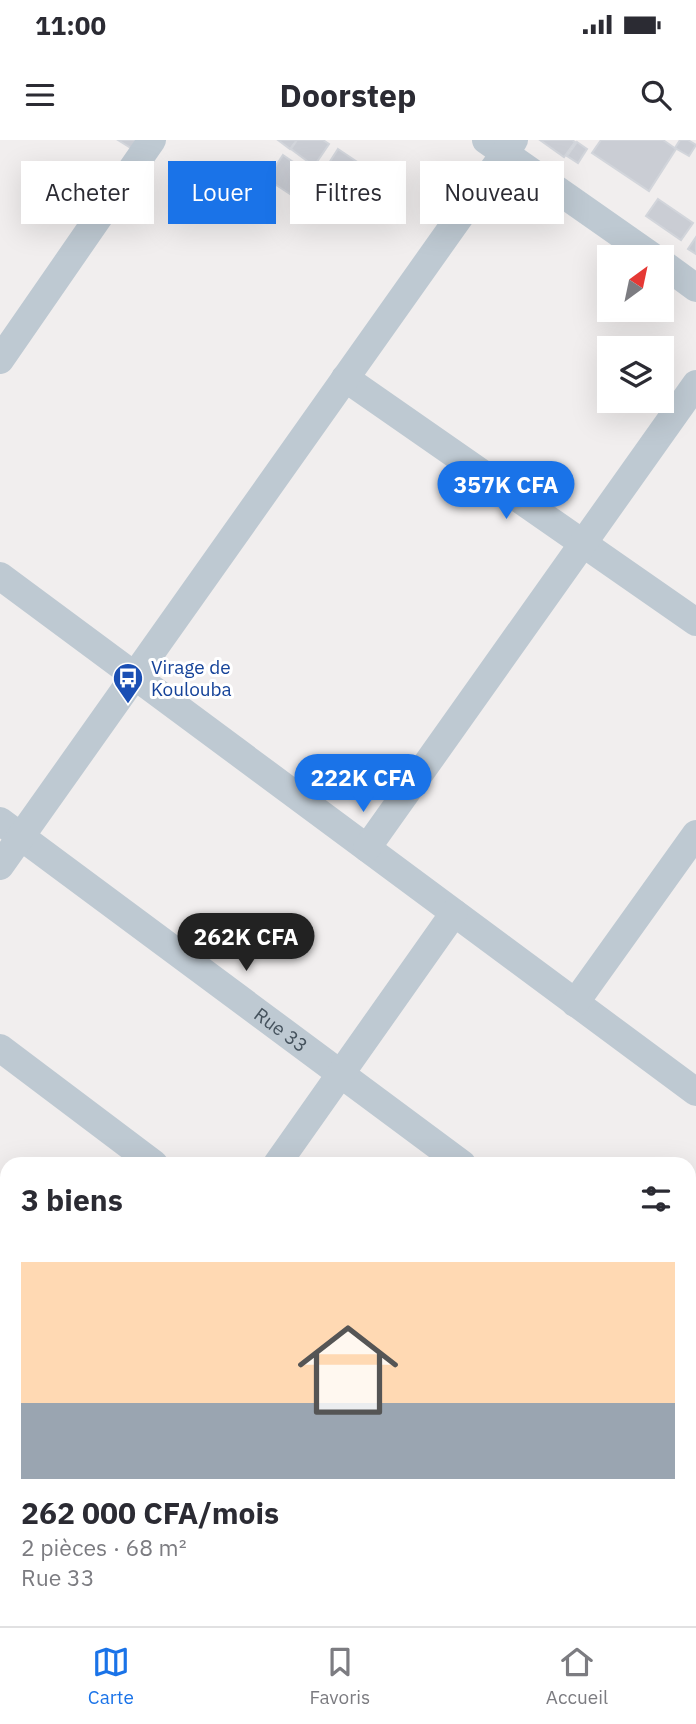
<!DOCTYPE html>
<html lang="fr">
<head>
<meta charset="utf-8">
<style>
	body { margin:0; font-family:"IBM Plex Sans",sans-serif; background:#f2f2f3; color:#2b2b33; height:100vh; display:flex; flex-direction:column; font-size:26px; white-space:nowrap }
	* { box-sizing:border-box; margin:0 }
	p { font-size:23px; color:#7c7c81 }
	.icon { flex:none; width:38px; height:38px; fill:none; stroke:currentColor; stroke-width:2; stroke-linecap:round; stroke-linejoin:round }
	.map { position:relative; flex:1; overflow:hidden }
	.sheet { position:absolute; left:0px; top:1017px; width:696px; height:471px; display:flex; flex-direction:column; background:#fff; border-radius:21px 21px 0 0; box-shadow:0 7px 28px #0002 }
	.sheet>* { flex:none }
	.hud { position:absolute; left:21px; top:21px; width:654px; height:63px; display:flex; gap:14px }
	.needle { width:46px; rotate:33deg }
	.buttons { position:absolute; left:597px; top:105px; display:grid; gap:14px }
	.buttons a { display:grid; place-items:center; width:77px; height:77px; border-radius:0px; background:#fff; box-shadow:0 7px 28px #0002; font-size:35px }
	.price { position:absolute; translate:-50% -60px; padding:0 16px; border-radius:24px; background:#1a73e8; color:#fff; font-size:23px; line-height:46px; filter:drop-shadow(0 2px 4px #0008) }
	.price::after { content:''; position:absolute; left:50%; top:42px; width:21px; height:16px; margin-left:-10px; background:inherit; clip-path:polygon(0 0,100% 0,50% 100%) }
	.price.active { background:#222; color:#fff }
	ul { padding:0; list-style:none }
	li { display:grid; align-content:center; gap:14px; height:371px; padding:0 21px }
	li span { display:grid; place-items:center; height:217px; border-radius:0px; color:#555 }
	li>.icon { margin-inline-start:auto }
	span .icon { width:126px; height:126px; fill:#fffc; stroke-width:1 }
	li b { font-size:30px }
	h2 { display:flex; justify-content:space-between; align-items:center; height:84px; padding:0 21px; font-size:30px }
	.tag { padding:0 24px; border-radius:0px; background:#fff; box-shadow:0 7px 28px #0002; font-size:24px; line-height:63px }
	.tag.active { background:#1a73e8; color:#fff }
	.status { display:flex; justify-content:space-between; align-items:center; height:49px; padding:0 35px; background:#fff; direction:ltr }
	.status svg { height:19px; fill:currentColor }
	header { display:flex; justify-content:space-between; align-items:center; height:91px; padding:0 21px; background:#fff; font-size:32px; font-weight:800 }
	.tabs { display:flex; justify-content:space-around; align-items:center; height:98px; border-top:2px solid #e1e1e2; background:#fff; font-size:19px; color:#7c7c81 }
	.tabs a { display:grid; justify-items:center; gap:4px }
	.tabs .active { color:#1a73e8 }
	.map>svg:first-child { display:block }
	.building { fill:#cacdd4; stroke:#d2d5db; stroke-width:2 }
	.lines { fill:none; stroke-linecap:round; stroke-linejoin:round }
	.minor { stroke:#bec9d2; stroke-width:28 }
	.labels { text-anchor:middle; stroke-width:6; stroke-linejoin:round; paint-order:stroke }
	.transit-label { font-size:19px; fill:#164399; stroke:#fff; text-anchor:start }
	.street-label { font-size:19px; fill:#45525d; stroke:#fff }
</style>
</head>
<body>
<div class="status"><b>11:00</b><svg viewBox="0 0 49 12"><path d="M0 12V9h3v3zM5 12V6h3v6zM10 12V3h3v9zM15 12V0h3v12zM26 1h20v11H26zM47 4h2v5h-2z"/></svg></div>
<header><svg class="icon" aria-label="menu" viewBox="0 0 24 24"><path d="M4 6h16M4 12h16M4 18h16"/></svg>Doorstep<svg class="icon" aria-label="search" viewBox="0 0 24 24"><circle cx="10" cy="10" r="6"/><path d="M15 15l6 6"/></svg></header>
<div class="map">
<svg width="696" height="1486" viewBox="0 0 696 1486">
	<rect width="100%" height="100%" fill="#f1eeee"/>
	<g class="building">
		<polygon points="118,0 145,0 137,12"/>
		<polygon points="278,0 297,0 290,9"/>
		<polygon points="297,0 323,0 329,4 314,26 291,9"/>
		<polygon points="540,0 572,0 575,2 564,17"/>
		<polygon points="601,0 663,0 676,9 649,51 592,13"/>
		<polygon points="680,0 688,0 696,5 689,16 675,8"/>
		<polygon points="577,2 587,9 578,23 567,16"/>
		<polygon points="338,9 390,44 373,69 322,34"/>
		<polygon points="283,15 312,35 296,58 267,39"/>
		<polygon points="440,46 464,61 449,84 425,69"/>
		<polygon points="390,51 400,58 392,69 382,62"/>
		<polygon points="658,59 693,83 681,100 646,76"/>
		<polygon points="696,97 696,114 688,109"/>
	</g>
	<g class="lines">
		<g class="minor">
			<polyline points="486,0 653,117"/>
			<polyline points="662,123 696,148"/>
			<polyline points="0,220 152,0"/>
			<polyline points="345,238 696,482"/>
			<polyline points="0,436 696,952"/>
			<path id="s1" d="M 0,681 L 462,1024"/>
			<polyline points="367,708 696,244"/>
			<polyline points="0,726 514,0"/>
			<polyline points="575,863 696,694"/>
			<polyline points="0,908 154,1024"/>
			<polyline points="277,1024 454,773"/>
			<polyline points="690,1156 696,1147"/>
			<polyline points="690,1192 696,1197"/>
			<polyline points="0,1277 7,1280"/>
			<polyline points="690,1426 696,1431"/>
			<polyline points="284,1480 291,1486"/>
			<polyline points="459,1486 465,1480"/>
		</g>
	</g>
	<defs>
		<g id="bus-pin" transform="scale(1.575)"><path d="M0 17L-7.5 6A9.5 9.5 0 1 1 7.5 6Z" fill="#1a4fb4" stroke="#fff"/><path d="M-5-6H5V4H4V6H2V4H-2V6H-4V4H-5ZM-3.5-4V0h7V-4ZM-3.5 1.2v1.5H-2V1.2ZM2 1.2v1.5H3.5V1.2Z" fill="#fff"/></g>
	</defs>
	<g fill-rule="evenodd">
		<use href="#bus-pin" x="128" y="538"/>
	</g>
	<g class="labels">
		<g class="transit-label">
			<text x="151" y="534">Virage de<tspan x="151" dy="22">Koulouba</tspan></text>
		</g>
		<g class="street-label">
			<text dy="7" stroke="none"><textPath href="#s1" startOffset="350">Rue 33</textPath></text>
		</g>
	</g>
</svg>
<div class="buttons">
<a><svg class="needle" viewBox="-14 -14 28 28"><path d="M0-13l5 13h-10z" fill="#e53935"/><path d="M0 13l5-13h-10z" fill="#7c7c81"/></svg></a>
<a><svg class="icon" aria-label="layers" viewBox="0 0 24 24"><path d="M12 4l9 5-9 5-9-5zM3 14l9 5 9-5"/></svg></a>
</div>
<b class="price" style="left:506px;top:381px">357K CFA</b>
<b class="price" style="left:363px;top:674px">222K CFA</b>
<b class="price active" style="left:246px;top:833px">262K CFA</b>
<div class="hud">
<a class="tag">Acheter</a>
<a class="tag active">Louer</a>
<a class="tag">Filtres</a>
<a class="tag">Nouveau</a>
</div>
<section class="sheet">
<h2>3 biens<svg class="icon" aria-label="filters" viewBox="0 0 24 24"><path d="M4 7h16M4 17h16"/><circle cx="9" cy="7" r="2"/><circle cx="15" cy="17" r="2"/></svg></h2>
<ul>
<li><span style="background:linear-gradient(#ffd9b3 65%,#9aa5b1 0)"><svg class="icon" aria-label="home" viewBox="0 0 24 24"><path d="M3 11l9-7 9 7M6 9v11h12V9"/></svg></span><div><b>262 000 CFA/mois</b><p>2 pièces · 68 m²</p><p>Rue 33</p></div></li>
</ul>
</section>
</div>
<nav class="tabs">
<a class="active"><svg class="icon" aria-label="map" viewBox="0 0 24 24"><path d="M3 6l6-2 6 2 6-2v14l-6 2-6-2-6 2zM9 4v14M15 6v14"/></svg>Carte</a>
<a><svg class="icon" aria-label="saved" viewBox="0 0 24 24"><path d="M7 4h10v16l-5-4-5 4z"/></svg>Favoris</a>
<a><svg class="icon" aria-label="home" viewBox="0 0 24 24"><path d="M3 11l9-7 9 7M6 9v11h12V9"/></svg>Accueil</a>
</nav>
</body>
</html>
